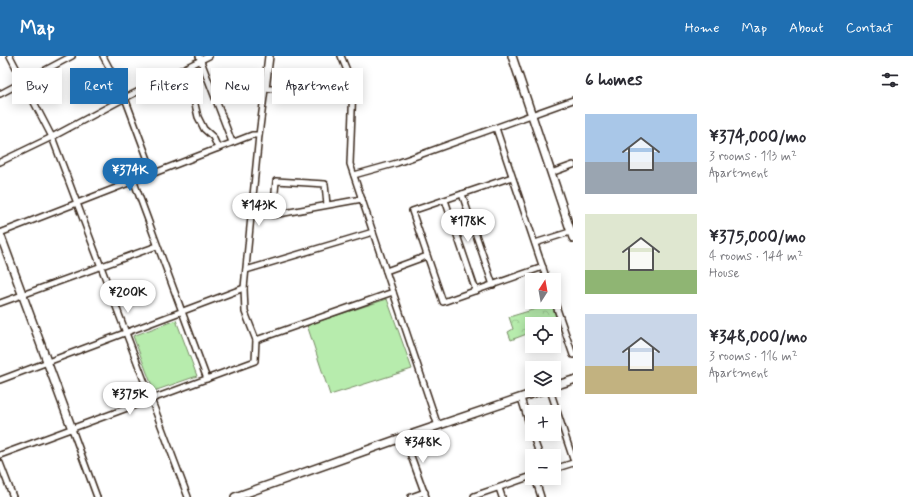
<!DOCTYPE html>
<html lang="en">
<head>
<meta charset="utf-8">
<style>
	body { margin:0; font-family:Mynerve,sans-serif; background:#f7f7f7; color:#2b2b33; height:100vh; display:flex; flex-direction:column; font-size:15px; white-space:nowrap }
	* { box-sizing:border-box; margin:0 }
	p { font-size:13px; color:#7c7c81 }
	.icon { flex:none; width:22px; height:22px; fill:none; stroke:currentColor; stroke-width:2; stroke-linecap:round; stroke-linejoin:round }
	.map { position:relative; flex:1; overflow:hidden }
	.side { display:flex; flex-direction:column; background:#fff; width:340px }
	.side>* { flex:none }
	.guide { position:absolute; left:12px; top:12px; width:380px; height:36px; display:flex; gap:8px }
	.needle { width:26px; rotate:11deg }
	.fabs { position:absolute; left:525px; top:217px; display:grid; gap:8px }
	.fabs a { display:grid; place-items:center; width:36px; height:36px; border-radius:0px; background:#fff; box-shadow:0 2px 10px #0003; font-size:20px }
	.price { position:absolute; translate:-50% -34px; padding:0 9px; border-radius:14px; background:#fff; color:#222; font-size:13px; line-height:26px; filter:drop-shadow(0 1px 2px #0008) }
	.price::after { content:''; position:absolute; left:50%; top:24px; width:12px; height:9px; margin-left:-6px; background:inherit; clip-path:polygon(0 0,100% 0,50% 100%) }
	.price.current { background:#1f6fb2; color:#fff }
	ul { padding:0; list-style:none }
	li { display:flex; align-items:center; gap:12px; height:100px; padding:0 12px }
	li span { display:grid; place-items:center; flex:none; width:112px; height:80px; border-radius:0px; color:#555 }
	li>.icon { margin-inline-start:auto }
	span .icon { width:48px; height:48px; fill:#fffc; stroke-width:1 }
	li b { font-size:17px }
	h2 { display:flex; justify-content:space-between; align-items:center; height:48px; padding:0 12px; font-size:17px }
	.tag { padding:0 14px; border-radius:0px; background:#fff; box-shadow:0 2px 10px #0003; font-size:14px; line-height:36px }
	.tag.current { background:#1f6fb2; color:#fff }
	header { display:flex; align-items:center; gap:24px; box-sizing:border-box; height:56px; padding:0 20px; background:#1f6fb2; color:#fff }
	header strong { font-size:19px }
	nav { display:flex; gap:22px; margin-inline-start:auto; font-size:14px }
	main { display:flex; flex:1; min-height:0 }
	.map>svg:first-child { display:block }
	.forest { fill:url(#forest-crowns); stroke:#798b66 }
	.pitch { fill:#b7ecad; stroke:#798b66 }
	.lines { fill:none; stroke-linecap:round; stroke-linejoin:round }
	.street-casing { stroke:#3b2a1e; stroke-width:8 }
	.secondary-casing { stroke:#3b2a1e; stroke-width:10 }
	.street { stroke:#fff; stroke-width:5 }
	.secondary { stroke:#fff; stroke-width:7 }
</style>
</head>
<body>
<header>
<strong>Map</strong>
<nav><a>Home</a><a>Map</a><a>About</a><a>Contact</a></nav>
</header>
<main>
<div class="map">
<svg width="573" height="441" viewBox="0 0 573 441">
	<defs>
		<pattern id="forest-crowns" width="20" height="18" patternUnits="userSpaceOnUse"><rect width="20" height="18" fill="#b7ecad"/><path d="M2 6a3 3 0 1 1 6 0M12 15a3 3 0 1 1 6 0" fill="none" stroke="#9ecb94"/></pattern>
	</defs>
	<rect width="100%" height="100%" fill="#fff"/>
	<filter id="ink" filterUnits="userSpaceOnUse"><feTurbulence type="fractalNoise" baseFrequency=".025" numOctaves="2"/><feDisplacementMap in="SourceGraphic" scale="8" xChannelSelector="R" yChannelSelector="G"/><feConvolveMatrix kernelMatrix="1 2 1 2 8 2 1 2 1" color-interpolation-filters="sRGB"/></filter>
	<g filter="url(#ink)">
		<polygon class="forest" points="552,248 558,267 554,269 532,268 532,276 511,284 508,276 513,273 509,261"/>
		<g class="pitch">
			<polygon points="387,243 412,313 330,339 307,269"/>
			<polygon points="176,264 197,320 154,335 133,280"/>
		</g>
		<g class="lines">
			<g class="street-casing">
				<g id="street">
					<polyline points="10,0 52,81 188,441"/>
					<polyline points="103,0 125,42 153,117"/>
					<polyline points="199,0 232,86"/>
					<polyline points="341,0 353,29 350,108 438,370"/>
					<polyline points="185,12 192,25 194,33 194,44 198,61 204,73 213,81 218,92"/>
					<polyline points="0,38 72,0"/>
					<polyline points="496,72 547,224"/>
					<polyline points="0,106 52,81 125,42 209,0"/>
					<polyline points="551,117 573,109"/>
					<polyline points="354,119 397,107 573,44"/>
					<polyline points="512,121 412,155 443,246 543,211"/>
					<polyline points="134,126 207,323"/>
					<polyline points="462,138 493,229"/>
					<polyline points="445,144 476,235"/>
					<polyline points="327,149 325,128 276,125 273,159 362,143"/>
					<polyline points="0,177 252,79 259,79"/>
					<polyline points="535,187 573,175"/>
					<polyline points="246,214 373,176"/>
					<polyline points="386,215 427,200"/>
					<polyline points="554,244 573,299"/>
					<polyline points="0,247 157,190"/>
					<polyline points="256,284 393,236"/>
					<polyline points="0,324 244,232"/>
					<polyline points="550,334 573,403"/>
					<polyline points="521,342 532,377"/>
					<polyline points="72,373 97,441"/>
					<polyline points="532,378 540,400"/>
					<polyline points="404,381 426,441"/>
					<polyline points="0,399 255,305 256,284 245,256 244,232 259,79 265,33 353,32"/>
					<polyline points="0,407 13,441"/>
					<polyline points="554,413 573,407"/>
					<polyline points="535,422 541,441"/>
					<polyline points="499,432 502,441"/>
					<polyline points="411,441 425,436"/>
					<polyline points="474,441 474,440 532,420"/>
				</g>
			</g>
			<g class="secondary-casing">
				<g id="secondary">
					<polyline points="512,0 573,182"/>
					<polyline points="265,33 269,0"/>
					<polyline points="0,178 72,373"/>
					<polyline points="554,330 573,324"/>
					<polyline points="235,441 404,381 543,334"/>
				</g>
			</g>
			<use href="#street" class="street"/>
			<use href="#secondary" class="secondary"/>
		</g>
	</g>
</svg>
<div class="fabs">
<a><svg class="needle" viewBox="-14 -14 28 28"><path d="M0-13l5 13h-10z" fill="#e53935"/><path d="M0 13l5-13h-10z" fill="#7c7c81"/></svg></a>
<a><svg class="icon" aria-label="locate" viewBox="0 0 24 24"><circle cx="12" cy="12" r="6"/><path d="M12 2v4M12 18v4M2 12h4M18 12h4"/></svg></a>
<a><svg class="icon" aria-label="layers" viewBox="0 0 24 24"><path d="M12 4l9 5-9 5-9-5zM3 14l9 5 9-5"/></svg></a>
<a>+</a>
<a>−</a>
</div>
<b class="price current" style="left:130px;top:136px">¥374K</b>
<b class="price" style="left:259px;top:171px">¥143K</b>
<b class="price" style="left:468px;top:187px">¥178K</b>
<b class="price" style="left:128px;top:258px">¥200K</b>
<b class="price" style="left:130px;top:360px">¥375K</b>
<b class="price" style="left:423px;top:408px">¥348K</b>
<div class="guide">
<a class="tag">Buy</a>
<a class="tag current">Rent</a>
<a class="tag">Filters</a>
<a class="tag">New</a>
<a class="tag">Apartment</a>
</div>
</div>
<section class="side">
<h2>6 homes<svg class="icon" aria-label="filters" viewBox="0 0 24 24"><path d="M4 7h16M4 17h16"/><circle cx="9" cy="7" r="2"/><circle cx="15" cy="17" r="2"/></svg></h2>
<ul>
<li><span style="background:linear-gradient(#a9c7e8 60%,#9aa5b1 0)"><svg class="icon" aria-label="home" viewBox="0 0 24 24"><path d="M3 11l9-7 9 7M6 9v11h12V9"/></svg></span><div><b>¥374,000/mo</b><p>3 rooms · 113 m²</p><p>Apartment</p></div></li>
<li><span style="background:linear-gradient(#dfe7d0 70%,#8fb573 0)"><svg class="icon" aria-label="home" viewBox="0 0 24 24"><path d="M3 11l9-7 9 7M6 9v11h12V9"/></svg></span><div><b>¥375,000/mo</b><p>4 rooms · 144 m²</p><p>House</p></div></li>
<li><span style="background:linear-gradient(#c9d6e8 65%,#c2b280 0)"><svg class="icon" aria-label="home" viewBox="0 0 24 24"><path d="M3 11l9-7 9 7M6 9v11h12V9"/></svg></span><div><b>¥348,000/mo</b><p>3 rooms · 116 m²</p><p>Apartment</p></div></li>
</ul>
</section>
</main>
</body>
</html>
